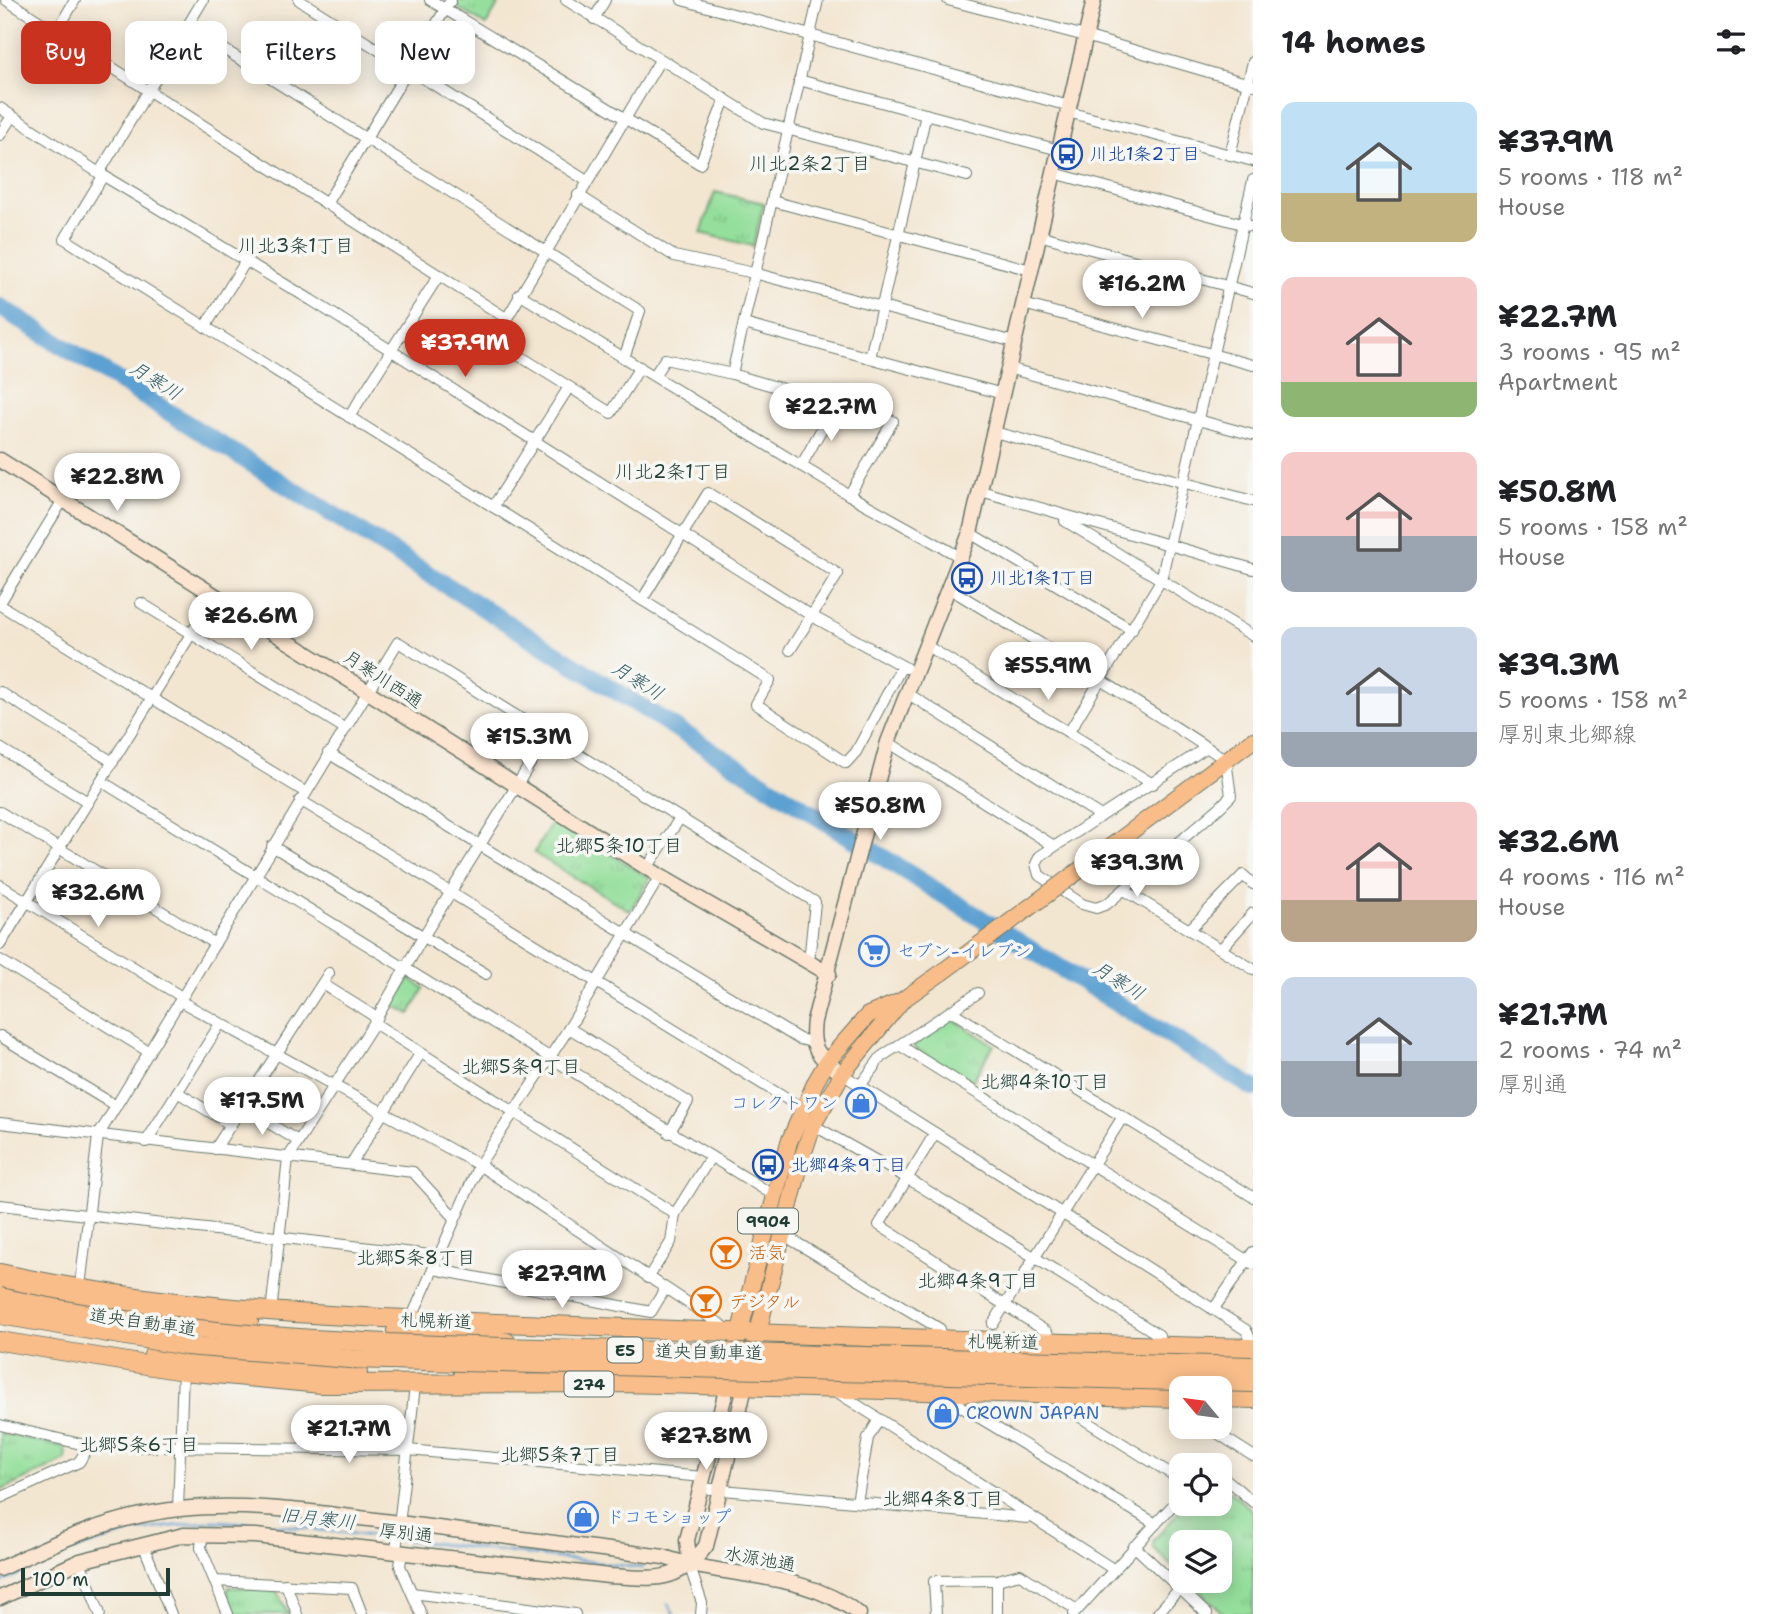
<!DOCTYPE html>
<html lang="en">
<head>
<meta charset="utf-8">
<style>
	body { margin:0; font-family:"Shantell Sans","Klee One",sans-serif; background:#f6f6f6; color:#202124; height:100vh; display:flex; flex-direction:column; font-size:26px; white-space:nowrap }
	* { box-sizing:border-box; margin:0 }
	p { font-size:23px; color:#757577 }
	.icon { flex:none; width:38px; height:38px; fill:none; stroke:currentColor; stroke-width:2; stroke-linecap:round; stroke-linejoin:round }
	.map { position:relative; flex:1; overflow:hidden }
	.sheet { display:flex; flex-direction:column; background:#fff; width:525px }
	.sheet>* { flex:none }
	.guide { position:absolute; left:21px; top:21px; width:665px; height:63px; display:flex; gap:14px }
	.needle { width:46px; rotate:299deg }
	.tools { position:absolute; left:1169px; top:1376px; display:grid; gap:14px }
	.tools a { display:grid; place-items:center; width:63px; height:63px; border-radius:14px; background:#fff; box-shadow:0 4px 18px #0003; font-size:35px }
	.scale { position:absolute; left:21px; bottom:18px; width:149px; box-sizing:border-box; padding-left:7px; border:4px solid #1f3d34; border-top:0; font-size:19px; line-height:24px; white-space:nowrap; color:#1f3d34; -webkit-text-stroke:5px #f6f6f2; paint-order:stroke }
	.price { position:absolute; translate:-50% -60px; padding:0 16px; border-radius:24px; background:#fff; color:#222; font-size:23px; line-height:46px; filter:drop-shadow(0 2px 4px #0008) }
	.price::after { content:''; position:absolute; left:50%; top:42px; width:21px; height:16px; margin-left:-10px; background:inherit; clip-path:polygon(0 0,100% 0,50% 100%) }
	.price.active { background:#c8321e; color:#fff }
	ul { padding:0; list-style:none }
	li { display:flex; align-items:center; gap:21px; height:175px; padding:0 28px }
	li span { display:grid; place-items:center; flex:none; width:196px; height:140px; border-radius:14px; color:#555 }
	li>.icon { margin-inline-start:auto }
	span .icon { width:84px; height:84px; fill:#fffc; stroke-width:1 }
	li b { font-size:30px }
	h2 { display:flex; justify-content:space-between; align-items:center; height:84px; padding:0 28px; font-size:30px }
	.tag { padding:0 24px; border-radius:14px; background:#fff; box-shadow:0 4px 18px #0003; font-size:24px; line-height:63px }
	.tag.active { background:#c8321e; color:#fff }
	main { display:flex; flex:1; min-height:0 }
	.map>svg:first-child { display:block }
	.park { fill:url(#park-tufts); stroke:#5a8e68; stroke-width:2 }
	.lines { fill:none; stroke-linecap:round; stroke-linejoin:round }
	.stream { stroke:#5da1d2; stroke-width:2.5 }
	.river { stroke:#5da1d2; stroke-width:18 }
	.street-casing { stroke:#69786b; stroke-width:12 }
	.secondary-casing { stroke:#69786b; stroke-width:17 }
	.primary-casing { stroke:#69786b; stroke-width:18 }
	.highway-casing { stroke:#69786b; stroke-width:20 }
	.street { stroke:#fff; stroke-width:10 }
	.secondary { stroke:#fce5d0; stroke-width:14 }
	.primary { stroke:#f8bd89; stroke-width:16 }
	.highway { stroke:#f8bd89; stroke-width:18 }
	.primary-bridge-casing { stroke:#69786b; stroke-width:18; stroke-linecap:butt }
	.highway-bridge-casing { stroke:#69786b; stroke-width:20; stroke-linecap:butt }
	.primary-bridge { stroke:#f8bd89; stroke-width:16 }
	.highway-bridge { stroke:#f8bd89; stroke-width:18 }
	.labels { text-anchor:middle; stroke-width:7; stroke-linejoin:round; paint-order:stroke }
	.shield { fill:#f6f6f2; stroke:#60746d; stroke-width:2 }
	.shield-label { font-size:16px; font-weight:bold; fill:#1f3d34 }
	.transit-label { font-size:18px; fill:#164399; stroke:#f6f6f2; text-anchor:start }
	.street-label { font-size:18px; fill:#1f3d34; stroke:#f6f6f2 }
	.shop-label { font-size:18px; fill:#366cbe; stroke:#f6f6f2; text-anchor:start }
	.food-label { font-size:18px; fill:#c56008; stroke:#f6f6f2; text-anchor:start }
	.neighbourhood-label { font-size:19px; fill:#1f3d34; stroke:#f6f6f2 }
	.water-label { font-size:19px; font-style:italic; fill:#325b63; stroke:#f6f6f2 }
</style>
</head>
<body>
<main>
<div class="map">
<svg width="1253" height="1614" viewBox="0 0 1253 1614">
	<defs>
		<pattern id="park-tufts" width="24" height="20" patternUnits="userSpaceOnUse" patternTransform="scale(1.75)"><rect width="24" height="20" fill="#94df9b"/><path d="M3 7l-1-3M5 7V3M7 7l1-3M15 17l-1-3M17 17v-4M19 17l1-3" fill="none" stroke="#7fc086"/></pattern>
	</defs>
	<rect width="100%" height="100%" fill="#f6f6f2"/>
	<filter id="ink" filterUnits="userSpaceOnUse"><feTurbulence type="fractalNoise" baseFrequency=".0143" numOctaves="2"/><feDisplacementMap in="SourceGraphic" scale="14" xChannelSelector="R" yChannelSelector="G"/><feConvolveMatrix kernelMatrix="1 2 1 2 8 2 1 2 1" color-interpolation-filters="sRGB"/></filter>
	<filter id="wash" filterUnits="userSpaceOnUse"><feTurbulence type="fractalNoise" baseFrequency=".00686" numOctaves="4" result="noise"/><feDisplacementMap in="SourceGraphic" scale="28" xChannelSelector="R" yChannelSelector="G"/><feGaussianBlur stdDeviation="1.57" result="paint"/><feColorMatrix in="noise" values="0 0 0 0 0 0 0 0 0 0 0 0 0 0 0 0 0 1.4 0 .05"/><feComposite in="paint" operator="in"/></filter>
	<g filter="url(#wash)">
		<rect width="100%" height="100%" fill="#f3e6d1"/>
		<g class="park">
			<polygon points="456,0 501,0 486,25 455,6"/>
			<polygon points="715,192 764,203 753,246 701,233"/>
			<polygon points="554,819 650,878 630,911 534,853"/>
			<polygon points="409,979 424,988 410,1014 393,1005"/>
			<polygon points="949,1020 954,1020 994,1045 971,1083 914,1048 914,1043"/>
			<polygon points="0,1433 65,1447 66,1460 0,1491"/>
			<polygon points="1220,1483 1253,1511 1253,1614 1224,1614 1188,1580 1220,1580 1220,1542 1181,1542 1181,1574 1153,1548 1153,1541 1187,1503 1220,1503"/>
			<polygon points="229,1587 276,1590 289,1614 236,1614 227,1593"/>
		</g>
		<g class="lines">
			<g class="stream">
				<polyline points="0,1583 68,1552 135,1531 213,1521 278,1525 643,1568"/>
				<polyline points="668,1604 674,1614"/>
			</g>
			<polyline class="river" points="0,307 1253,1088"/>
		</g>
	</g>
	<g filter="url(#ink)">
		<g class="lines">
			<g class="street-casing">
				<g id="street">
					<polyline points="6,0 506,318"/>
					<polyline points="299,0 587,181"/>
					<polyline points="430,0 700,164 725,99"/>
					<polyline points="566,0 763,123 967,176"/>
					<polyline points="682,0 1069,106"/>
					<polyline points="948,0 1085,36 1253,85"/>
					<polyline points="594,19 605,0"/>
					<polyline points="187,26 640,311 624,358"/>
					<polyline points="57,31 75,0"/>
					<polyline points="799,80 1059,150"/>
					<polyline points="0,108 99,173 311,300 812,616 906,668"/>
					<polyline points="1068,112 1253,161"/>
					<polyline points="0,135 12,116"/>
					<polyline points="1230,155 1253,62"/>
					<polyline points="99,173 203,0"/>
					<polyline points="1054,173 1253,227"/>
					<polyline points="103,176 65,239 770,680 756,704 846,763 856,752 902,666"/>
					<polyline points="578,195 674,256 754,273 1014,342"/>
					<polyline points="772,201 1031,270"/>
					<polyline points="326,204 451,0"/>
					<polyline points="1039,235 1253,293"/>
					<polyline points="519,294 849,495 962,558"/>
					<polyline points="1023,304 1253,365"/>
					<polyline points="744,324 1003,394"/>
					<polyline points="205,327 246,261"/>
					<polyline points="870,358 926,114"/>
					<polyline points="640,367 611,413 494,340 660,60"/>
					<polyline points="1008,368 1253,435"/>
					<polyline points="732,374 818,0"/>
					<polyline points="654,376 665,359 732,374 893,421 849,495"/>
					<polyline points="349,417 439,275"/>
					<polyline points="994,432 1253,501"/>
					<polyline points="801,466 835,405"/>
					<polyline points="981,491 1253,569"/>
					<polyline points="493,507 569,387"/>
					<polyline points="1065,521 1253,636"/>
					<polyline points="970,533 1132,630"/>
					<path d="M 950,589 C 1043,645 1136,700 1226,760 L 1231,796 L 1220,807 L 1107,904 L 1096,908 L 1082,904 L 1039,875 L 1036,864 L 1040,856 L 1207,747"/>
					<polyline points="642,600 708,493 838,574 790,650"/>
					<polyline points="0,603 63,500"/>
					<polyline points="141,603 344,728"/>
					<polyline points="0,605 305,792"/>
					<polyline points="927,646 1153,784"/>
					<polyline points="0,692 113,762"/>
					<polyline points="907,693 1101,816"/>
					<polyline points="1069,732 1161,580 1253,180"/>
					<polyline points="888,742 1054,846"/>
					<polyline points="0,748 88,802"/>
					<polyline points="328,753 799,1039 812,1042"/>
					<polyline points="101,781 775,1196"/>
					<polyline points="300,800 803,1109"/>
					<polyline points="0,812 215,944"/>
					<polyline points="272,846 486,974"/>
					<polyline points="647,868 680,818"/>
					<polyline points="0,885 182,997 98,1136 80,1287"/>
					<polyline points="1124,890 1253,969"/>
					<polyline points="1189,930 1243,875 1253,884"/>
					<polyline points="0,945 215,595"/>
					<polyline points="1221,949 1253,913"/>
					<polyline points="0,960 149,1052"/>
					<polyline points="323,984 377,1018"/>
					<polyline points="951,1011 1253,1197"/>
					<polyline points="374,1023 675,1214"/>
					<polyline points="569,1028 688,1102 669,1133"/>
					<polyline points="0,1036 116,1106"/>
					<polyline points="899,1045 1253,1264"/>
					<polyline points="842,1074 1246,1330 1253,1345"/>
					<polyline points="860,1086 881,1057 978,993"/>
					<polyline points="177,1092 231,1125"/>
					<polyline points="243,1107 298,1141"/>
					<polyline points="0,1123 413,1172 455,1218"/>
					<polyline points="813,1125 907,1178 1159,1335 1161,1346"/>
					<polyline points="935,1133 879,1225 1047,1332 1052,1343"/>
					<polyline points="146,1142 220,1024"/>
					<polyline points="215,1149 329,973"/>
					<polyline points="351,1164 420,1054"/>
					<polyline points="0,1205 439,1256"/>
					<polyline points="782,1234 940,1329 942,1340"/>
					<polyline points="434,1269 651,1312 665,1289"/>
					<polyline points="648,1278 671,1242 675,1214 710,1158"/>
					<polyline points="1213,1310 1253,1252"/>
					<polyline points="271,1313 288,1158 374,1023 423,937 548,735"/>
					<polyline points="411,1319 479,1165 569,1028 660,876"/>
					<polyline points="993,1324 1122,1118"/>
					<polyline points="726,1328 479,1165 180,1001 398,642 815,902 809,962"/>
					<polyline points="837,1392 1113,1569"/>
					<polyline points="955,1393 960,1406 1156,1524"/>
					<polyline points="1062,1394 1064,1407 1181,1480"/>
					<polyline points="0,1425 89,1446 408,1450 703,1477"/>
					<polyline points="1206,1426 1253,1456"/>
					<polyline points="1220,1474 1253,1502"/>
					<polyline points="701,1488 1028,1518"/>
					<polyline points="0,1498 79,1462 89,1446"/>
					<polyline points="857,1502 868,1438 878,1421"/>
					<polyline points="178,1509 183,1371"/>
					<polyline points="202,1535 201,1548 228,1614"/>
					<polyline points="143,1544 171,1614"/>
					<polyline points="1134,1546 1207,1614"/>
					<polyline points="396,1551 415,1386"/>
					<polyline points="402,1552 400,1566 421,1614"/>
					<polyline points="80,1561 100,1614"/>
					<polyline points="690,1567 702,1603 701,1614"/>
					<polyline points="214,1581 352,1588 362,1614"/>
					<polyline points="286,1584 297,1614"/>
					<polyline points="412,1593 575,1614"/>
					<polyline points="936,1614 934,1581 997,1580 1020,1574 1077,1610"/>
					<polyline points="997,1614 997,1580"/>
					<polyline points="1074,1614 1181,1496"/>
					<polyline points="1157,1614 1179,1589"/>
				</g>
			</g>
			<g class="secondary-casing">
				<g id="secondary">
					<polyline points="0,460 660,876 829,974"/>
					<path d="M 842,1074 C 819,1056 810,1051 814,1021 L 888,742 L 970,533 L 1094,0"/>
					<polyline points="690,1567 687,1540 727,1387"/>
					<path d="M 0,1569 C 56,1541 117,1515 180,1509 C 250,1502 321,1513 391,1522 C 482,1533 573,1545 664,1557 C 728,1580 802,1569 859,1614"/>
					<path d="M 0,1598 L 80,1561 L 184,1535 L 256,1536 L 609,1576 C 655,1578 676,1585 706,1546 L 745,1387"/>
				</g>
			</g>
			<g class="primary-casing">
				<g id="primary">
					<polyline points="1065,881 1253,740"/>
					<polyline points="737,1342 789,1142 816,1081 827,1062 868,1015 901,1001 941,973"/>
					<polyline points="750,1364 801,1161 813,1125 842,1074 900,1003"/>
				</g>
			</g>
			<g class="highway-casing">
				<g id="highway">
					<path d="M 0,1273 C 182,1313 367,1318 552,1325 C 786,1335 1019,1342 1253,1348"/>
					<polyline points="0,1285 69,1301 249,1321"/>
					<polyline points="396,1331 472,1335 507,1342"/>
					<polyline points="0,1341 183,1371 321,1384 622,1383 1181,1398"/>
					<polyline points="153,1355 263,1367 358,1373"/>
					<polyline points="463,1373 519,1369"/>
					<polyline points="1220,1398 1253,1399"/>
				</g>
			</g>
			<use href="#street" class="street"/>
			<use href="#secondary" class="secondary"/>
			<use href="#primary" class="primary"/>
			<use href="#highway" class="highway"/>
			<g class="primary-bridge-casing">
				<polyline id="primary-bridge" points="941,973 1065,881"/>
			</g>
			<g class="highway-bridge-casing">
				<g id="highway-bridge">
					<path d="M 0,1297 C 207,1343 417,1345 628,1350 C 836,1355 1045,1361 1253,1366"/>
					<polyline points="0,1315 186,1346 350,1359 1253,1383"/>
				</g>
			</g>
			<use href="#primary-bridge" class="primary-bridge"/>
			<use href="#highway-bridge" class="highway-bridge"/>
		</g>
	</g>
	<defs>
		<g id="bus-ring" transform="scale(1.575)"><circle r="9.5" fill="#f6f6f2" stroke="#1a4fb4" stroke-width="1.5"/><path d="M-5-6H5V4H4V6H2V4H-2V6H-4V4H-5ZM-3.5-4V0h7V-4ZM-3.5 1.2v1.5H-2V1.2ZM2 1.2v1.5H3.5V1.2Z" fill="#1a4fb4"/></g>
		<g id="supermarket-ring" transform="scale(1.575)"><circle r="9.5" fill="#f6f6f2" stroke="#3f7fe0" stroke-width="1.5"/><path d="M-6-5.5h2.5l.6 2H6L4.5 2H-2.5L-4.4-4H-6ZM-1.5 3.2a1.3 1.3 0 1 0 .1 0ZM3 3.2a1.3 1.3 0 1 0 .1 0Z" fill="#3f7fe0"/></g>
		<g id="shop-ring" transform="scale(1.575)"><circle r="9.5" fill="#f6f6f2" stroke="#3f7fe0" stroke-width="1.5"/><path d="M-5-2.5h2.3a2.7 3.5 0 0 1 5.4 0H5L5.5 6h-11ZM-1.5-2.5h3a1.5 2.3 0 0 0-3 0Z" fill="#3f7fe0"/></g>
		<g id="bar-ring" transform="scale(1.575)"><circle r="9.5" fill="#f6f6f2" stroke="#e8710a" stroke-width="1.5"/><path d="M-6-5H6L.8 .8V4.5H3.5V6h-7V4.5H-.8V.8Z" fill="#e8710a"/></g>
	</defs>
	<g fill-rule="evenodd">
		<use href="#bus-ring" x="1067" y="154"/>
		<use href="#bus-ring" x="967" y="578"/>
		<use href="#supermarket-ring" x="874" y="951"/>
		<use href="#shop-ring" x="861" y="1103"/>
		<use href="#bus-ring" x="768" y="1165"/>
		<use href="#bar-ring" x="726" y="1253"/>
		<use href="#bar-ring" x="706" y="1302"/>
		<use href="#shop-ring" x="943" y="1413"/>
		<use href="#shop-ring" x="583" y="1517"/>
	</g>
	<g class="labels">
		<g class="shield">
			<rect x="738" y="1208.5" width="60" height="25" rx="5"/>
			<rect x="607.5" y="1337.5" width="35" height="25" rx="5"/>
			<rect x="564.5" y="1371.5" width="49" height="25" rx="5"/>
		</g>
		<g class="shield-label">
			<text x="768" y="1227">9904</text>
			<text x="625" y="1356">E5</text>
			<text x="589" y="1390">274</text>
		</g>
		<g class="transit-label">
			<text x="1090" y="160">川北1条2丁目</text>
			<text x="990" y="584">川北1条1丁目</text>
			<text x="791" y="1171">北郷4条9丁目</text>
		</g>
		<g class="street-label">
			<text transform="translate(383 679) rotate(33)" y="6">月寒川西通</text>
			<text transform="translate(436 1321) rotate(2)" y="6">札幌新道</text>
			<text transform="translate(143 1322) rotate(8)" y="6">道央自動車道</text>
			<text transform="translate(1003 1342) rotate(1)" y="6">札幌新道</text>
			<text transform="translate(709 1352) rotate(1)" y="6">道央自動車道</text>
			<text transform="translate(406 1533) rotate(7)" y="6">厚別通</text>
			<text transform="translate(760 1559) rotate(10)" y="6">水源池通</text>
		</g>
		<g class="shop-label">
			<text x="897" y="957">セブン-イレブン</text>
			<text x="838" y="1109" text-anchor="end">コレクトワン</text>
			<text x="966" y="1419">CROWN JAPAN</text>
			<text x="606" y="1523">ドコモショップ</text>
		</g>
		<g class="food-label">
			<text x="749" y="1259">活気</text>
			<text x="729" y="1308">デジタル</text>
		</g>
		<g class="neighbourhood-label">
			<text x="810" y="170">川北2条2丁目</text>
			<text x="296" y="252">川北3条1丁目</text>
			<text x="673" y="478">川北2条1丁目</text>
			<text x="619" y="852">北郷5条10丁目</text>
			<text x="521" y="1073">北郷5条9丁目</text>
			<text x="1045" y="1088">北郷4条10丁目</text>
			<text x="416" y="1264">北郷5条8丁目</text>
			<text x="978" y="1287">北郷4条9丁目</text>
			<text x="139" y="1451">北郷5条6丁目</text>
			<text x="560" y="1461">北郷5条7丁目</text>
			<text x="943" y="1505">北郷4条8丁目</text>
		</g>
		<g class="water-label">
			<text transform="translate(156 380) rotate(32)" y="7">月寒川</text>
			<text transform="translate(638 680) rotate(32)" y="7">月寒川</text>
			<text transform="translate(1119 980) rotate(32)" y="7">月寒川</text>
			<text transform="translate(318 1518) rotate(6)" y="7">旧月寒川</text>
		</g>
	</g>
</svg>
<div class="tools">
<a><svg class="needle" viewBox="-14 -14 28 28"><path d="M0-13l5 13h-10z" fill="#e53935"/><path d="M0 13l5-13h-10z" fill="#757577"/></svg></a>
<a><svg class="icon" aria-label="locate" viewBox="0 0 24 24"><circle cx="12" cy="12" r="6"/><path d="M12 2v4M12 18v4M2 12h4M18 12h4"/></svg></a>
<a><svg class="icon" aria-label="layers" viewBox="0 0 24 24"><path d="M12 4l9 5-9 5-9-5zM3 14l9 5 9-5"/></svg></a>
</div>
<div class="scale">100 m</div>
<b class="price" style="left:1142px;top:320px">¥16.2M</b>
<b class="price active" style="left:465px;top:379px">¥37.9M</b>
<b class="price" style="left:831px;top:443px">¥22.7M</b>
<b class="price" style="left:117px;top:513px">¥22.8M</b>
<b class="price" style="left:251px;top:652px">¥26.6M</b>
<b class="price" style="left:1048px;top:702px">¥55.9M</b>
<b class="price" style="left:529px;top:773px">¥15.3M</b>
<b class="price" style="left:880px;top:842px">¥50.8M</b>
<b class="price" style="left:1137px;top:899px">¥39.3M</b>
<b class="price" style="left:98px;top:929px">¥32.6M</b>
<b class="price" style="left:262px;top:1137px">¥17.5M</b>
<b class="price" style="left:562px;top:1310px">¥27.9M</b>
<b class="price" style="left:349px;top:1465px">¥21.7M</b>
<b class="price" style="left:706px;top:1472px">¥27.8M</b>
<div class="guide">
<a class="tag active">Buy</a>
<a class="tag">Rent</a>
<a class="tag">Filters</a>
<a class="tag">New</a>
</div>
</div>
<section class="sheet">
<h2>14 homes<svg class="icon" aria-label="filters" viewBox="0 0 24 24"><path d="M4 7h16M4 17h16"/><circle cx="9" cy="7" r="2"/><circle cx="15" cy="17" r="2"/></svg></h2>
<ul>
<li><span style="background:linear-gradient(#bfe0f5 65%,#c2b280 0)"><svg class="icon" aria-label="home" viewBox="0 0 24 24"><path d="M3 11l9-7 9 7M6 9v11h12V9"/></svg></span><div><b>¥37.9M</b><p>5 rooms · 118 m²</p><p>House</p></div></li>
<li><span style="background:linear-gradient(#f6c9c9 75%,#8fb573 0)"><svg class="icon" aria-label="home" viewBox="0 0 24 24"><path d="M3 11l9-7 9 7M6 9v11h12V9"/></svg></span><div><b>¥22.7M</b><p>3 rooms · 95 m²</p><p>Apartment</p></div></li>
<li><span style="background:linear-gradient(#f6c9c9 60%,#9aa5b1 0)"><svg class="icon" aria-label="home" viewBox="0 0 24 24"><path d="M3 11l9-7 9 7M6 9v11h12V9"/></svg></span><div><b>¥50.8M</b><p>5 rooms · 158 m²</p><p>House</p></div></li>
<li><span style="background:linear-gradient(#c9d6e8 75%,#9aa5b1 0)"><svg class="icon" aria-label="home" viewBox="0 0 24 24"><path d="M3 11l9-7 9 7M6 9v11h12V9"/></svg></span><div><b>¥39.3M</b><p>5 rooms · 158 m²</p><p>厚別東北郷線</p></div></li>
<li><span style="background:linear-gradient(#f6c9c9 70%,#b9a48a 0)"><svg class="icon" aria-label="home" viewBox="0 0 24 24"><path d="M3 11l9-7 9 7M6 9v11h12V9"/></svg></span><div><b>¥32.6M</b><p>4 rooms · 116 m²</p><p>House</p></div></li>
<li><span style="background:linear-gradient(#c9d6e8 60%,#9aa5b1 0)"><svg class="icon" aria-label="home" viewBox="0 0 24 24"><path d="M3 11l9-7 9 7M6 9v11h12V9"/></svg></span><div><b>¥21.7M</b><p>2 rooms · 74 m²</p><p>厚別通</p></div></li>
</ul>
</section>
</main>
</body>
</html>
